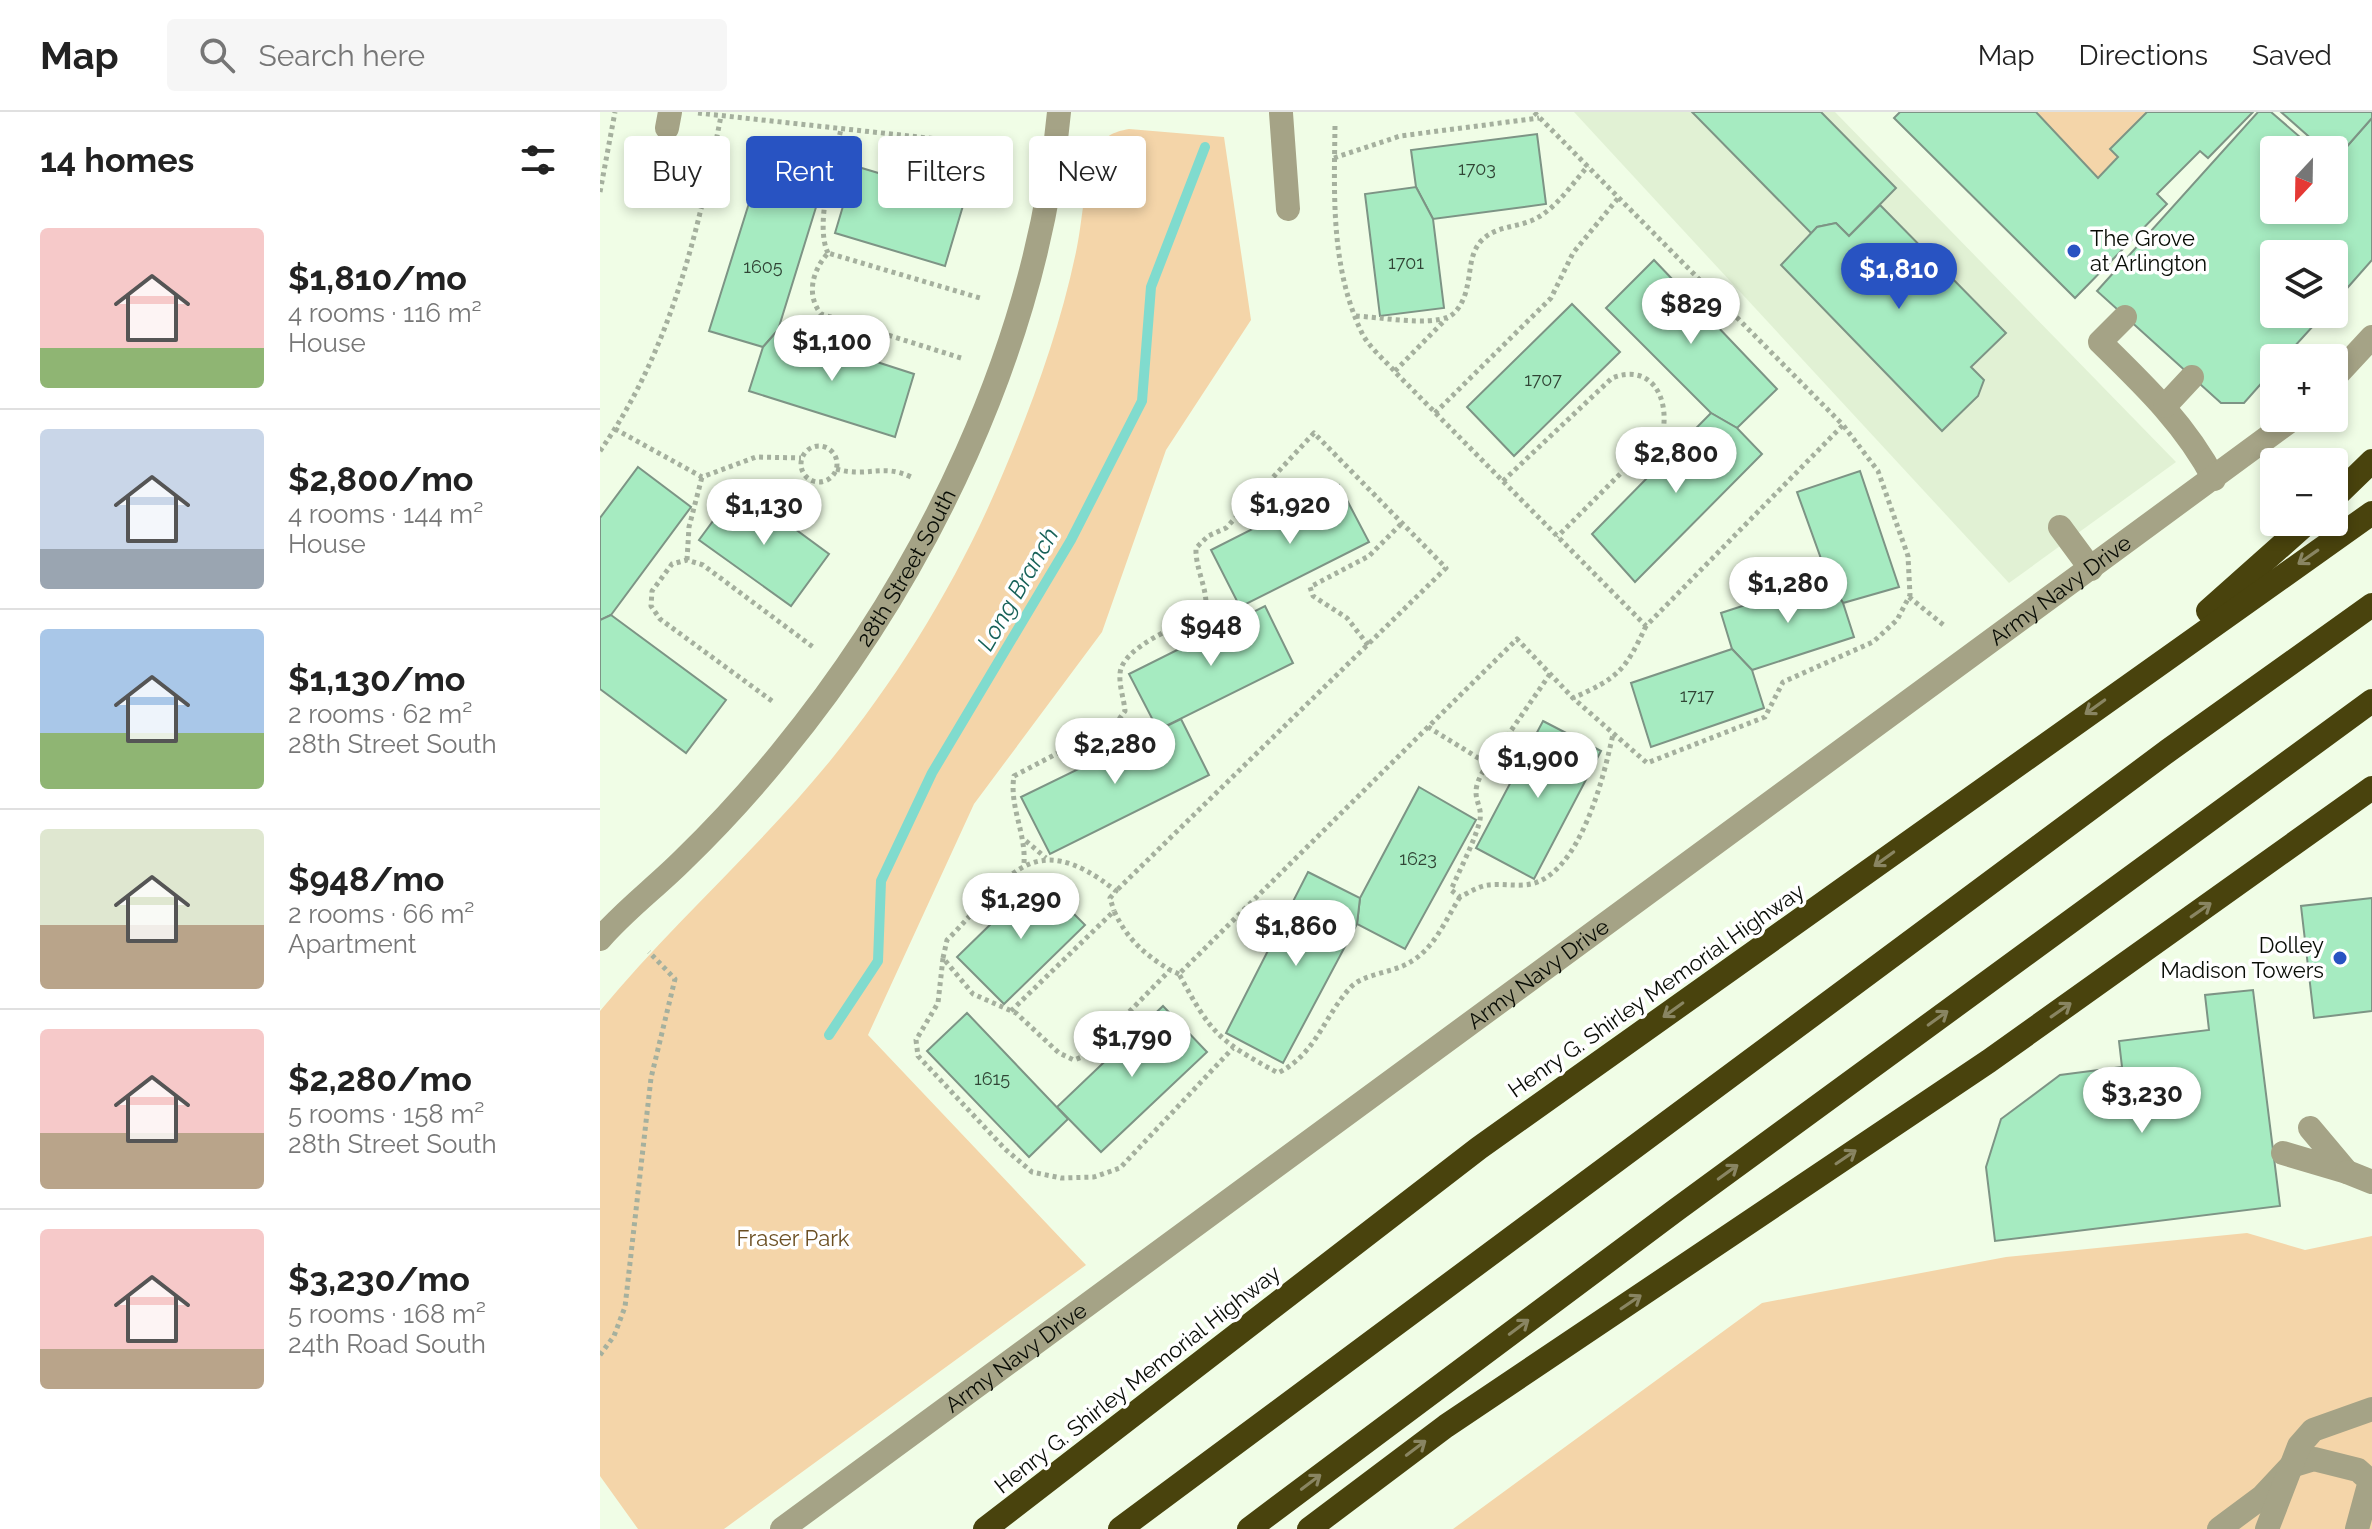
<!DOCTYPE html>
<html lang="en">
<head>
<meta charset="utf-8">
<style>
	body { margin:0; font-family:Raleway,sans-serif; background:#f6f6f6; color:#222; height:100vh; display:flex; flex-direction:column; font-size:30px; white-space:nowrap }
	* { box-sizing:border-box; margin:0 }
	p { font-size:26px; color:#767676 }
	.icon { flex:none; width:44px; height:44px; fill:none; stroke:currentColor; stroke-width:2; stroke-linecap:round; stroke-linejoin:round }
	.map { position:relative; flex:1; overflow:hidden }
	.details { display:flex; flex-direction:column; background:#fff; width:600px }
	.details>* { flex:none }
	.banner { position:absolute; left:24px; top:24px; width:760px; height:72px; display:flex; gap:16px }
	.needle { width:52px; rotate:202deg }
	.tools { position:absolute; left:1660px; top:24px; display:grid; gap:16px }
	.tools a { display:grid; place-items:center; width:88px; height:88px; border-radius:8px; background:#fff; box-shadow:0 4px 12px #0003; font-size:40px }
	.price { position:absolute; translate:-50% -68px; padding:0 18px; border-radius:28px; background:#fff; color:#222; font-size:26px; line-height:52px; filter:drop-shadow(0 2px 4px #0008) }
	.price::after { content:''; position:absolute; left:50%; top:48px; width:24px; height:18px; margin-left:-12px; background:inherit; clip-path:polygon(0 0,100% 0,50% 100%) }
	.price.selected { background:#2853c2; color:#fff }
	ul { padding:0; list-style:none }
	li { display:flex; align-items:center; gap:24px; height:200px; padding:0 40px }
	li+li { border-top:2px solid #e0e0e0 }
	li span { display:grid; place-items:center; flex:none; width:224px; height:160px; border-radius:8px; color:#555 }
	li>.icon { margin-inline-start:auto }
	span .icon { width:96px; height:96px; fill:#fffc; stroke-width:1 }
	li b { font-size:34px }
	h2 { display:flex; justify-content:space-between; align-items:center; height:96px; padding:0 40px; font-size:34px }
	.pill { padding:0 28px; border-radius:8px; background:#fff; box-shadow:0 4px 12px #0003; font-size:28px; line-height:72px }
	.pill.selected { background:#2853c2; color:#fff }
	header { display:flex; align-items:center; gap:48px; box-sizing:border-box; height:112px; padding:0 40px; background:#fff; border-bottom:2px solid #e0e0e0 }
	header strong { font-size:38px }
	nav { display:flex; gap:44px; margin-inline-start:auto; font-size:28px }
	.search { width:560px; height:72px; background:#f6f6f6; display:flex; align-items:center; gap:20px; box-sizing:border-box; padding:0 28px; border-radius:8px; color:#767676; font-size:30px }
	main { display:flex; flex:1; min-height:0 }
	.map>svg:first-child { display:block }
	.built { fill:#e1f1d4 }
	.green { fill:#f4d5a9 }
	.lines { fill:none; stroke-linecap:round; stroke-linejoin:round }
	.stream { stroke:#80dbce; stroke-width:10 }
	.building { fill:#a6ebc1; stroke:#7d9485; stroke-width:2 }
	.path { stroke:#a5b09e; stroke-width:5; stroke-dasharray:4 4; stroke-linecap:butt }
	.minor { stroke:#a5a386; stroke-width:24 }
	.highway { stroke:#49430d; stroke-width:24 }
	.oneway { stroke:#898562 }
	.poi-dot { fill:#2853c2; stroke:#fff; stroke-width:3 }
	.labels { text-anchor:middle; stroke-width:7; stroke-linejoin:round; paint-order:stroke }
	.number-label { font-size:18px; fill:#304435 }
	.poi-label { font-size:22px; fill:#090d06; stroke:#fff; text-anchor:start }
	.street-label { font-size:22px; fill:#090d06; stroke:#fff }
	.park-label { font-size:22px; fill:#6b4f22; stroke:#fff }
	.water-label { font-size:24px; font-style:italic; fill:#176259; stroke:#fff }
</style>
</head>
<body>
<header>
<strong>Map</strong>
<div class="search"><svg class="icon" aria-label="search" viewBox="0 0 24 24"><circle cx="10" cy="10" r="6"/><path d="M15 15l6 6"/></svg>Search here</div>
<nav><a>Map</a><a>Directions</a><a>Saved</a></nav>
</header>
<main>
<section class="details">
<h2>14 homes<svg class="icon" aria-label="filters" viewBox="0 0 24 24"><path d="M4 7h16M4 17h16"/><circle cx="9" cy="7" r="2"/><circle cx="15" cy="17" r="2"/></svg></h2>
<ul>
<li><span style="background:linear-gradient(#f6c9c9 75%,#8fb573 0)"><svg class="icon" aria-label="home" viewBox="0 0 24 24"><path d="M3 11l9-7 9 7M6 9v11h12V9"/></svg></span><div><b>$1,810/mo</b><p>4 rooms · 116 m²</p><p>House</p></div></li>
<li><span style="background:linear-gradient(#c9d6e8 75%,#9aa5b1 0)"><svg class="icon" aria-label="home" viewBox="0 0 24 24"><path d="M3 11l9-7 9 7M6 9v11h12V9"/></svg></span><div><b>$2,800/mo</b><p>4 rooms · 144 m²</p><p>House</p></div></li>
<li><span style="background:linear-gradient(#a9c7e8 65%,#8fb573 0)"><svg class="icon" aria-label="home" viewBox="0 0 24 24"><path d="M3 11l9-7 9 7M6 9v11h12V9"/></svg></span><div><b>$1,130/mo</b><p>2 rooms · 62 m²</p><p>28th Street South</p></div></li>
<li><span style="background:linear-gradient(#dfe7d0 60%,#b9a48a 0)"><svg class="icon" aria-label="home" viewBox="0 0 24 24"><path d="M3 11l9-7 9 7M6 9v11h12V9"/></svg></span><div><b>$948/mo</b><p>2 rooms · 66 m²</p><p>Apartment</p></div></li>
<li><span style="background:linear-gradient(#f6c9c9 65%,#b9a48a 0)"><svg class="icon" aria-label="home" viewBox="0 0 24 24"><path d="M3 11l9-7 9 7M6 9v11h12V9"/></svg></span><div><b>$2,280/mo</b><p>5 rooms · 158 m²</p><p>28th Street South</p></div></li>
<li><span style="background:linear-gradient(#f6c9c9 75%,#b9a48a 0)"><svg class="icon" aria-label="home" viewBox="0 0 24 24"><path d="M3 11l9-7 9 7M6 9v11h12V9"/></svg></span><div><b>$3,230/mo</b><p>5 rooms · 168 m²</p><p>24th Road South</p></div></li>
</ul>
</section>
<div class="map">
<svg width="1772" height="1417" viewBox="0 0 1772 1417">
	<rect width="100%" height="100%" fill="#f0fde6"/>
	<polygon class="built" points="974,0 1235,0 1576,350 1409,471"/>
	<g class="green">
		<polygon points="1436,0 1547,0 1511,37 1518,45 1498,66"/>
		<path d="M 529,17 L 624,25 L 651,208 L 566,338 L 502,520 L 374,692 L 268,923 L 486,1153 L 124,1417 L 38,1417 L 0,1364 L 0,899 C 72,812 158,737 230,649 C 301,562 361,463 404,359 C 434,288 460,216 476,140 C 482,115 485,60 496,39 C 504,24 513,20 529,17 Z"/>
		<polygon points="1647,1121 1705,1138 1772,1124 1772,1417 853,1417 1162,1191 1406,1145"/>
	</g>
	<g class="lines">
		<polyline class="stream" points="229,923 278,849 281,769 332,661 471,428 542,289 551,175 605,35"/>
	</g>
	<g class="building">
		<polygon points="1092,0 1221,0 1296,76 1249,124 1236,111 1217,115 1212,122"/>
		<polygon points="1300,0 1436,0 1498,66 1518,45 1510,37 1547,0 1653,0 1608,46 1600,39 1557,82 1567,92 1475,186 1294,6"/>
		<polygon points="1658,0 1671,0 1715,38 1674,38 1674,98 1734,98 1734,49 1772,6 1772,148 1734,191 1734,142 1674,142 1674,202 1724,202 1684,246 1674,246 1674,257 1644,291 1621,291 1497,179"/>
		<polygon points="1681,0 1772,0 1772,6 1735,48 1734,38 1724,38"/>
		<polygon points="937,22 946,92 833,107 816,75 811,38"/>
		<polygon points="255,54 365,87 345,154 235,121"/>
		<polygon points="155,72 217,92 178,218 163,235 109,219"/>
		<polygon points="816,75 833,107 844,196 780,204 765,82"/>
		<polygon points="1280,93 1406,221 1371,255 1384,268 1378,284 1342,319 1181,153 1217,115 1236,111 1249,124"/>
		<polygon points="1054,148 1177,277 1137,316 1111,301 1006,196"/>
		<polygon points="972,192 1020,240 914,344 867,295"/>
		<polygon points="178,218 314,262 295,325 149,279 163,235"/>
		<polygon points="1111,301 1137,316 1162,342 1035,470 992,422"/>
		<polygon points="38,355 91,395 11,503 0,508 0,406"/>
		<polygon points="1260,359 1299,475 1243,491 1228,466 1197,380"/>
		<polygon points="739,373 769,430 640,495 611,438"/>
		<polygon points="138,375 229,442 191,494 99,428"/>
		<polygon points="1228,466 1243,491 1254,525 1152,558 1132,537 1121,501"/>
		<polygon points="665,494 693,551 558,618 529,562"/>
		<polygon points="11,503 126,588 86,641 0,577 0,508"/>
		<polygon points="1132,537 1152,558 1164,596 1051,635 1031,571"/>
		<polygon points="581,607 609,663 450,742 421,685"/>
		<polygon points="943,609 1001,639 934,767 876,736"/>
		<polygon points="819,675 876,708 805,837 757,812 760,786"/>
		<polygon points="708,760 760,786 757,812 683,951 626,921"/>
		<polygon points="438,766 485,813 404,892 357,845"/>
		<polygon points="1772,786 1772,899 1714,906 1701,794"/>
		<polygon points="1653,878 1680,1094 1395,1129 1386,1055 1401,1007 1460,963 1522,955 1519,929 1609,918 1605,883"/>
		<polygon points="563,894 607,940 501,1040 457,995"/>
		<polygon points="367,901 468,1007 429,1045 327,939"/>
	</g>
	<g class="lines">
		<g class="path">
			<polyline points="98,1 411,35"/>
			<path d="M 735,14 C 734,84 731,155 761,219 C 768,235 786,249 797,262 L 1046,514 L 1243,313 L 934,0"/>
			<polyline points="734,46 800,24 939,6"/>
			<polyline points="0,80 15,0"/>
			<path d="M 228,141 C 214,112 234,49 241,17"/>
			<path d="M 756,204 C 779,205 827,214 848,205 C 858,201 865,186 867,175 C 871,160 869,143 881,129 C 896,113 919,116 937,106 C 958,94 972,72 988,54"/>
			<path d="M 361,246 L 221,202 C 206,183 212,159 228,141 L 380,186"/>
			<polyline points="795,259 847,206"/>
			<polyline points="835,301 951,186 973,141 1019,85"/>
			<polyline points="15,317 102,365 156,345 201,346"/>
			<circle cx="219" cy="352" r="18"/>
			<path d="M 0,339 C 70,240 98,121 121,4"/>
			<path d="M 236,357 C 268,366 282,351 311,365"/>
			<path d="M 903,369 L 1012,266 C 1051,251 1069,285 1063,319 L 957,425"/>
			<polyline points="87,448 89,415 102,365"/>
			<polyline points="1309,485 1346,515"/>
			<path d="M 1046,514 C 1025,559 1018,566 973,586 L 1047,651 L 1165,605 L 1183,570 L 1273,530 L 1297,508 L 1310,483 L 1308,444 L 1278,359 L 1243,313"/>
			<polyline points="768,533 747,506 713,484 710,475 769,444 802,411"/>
			<polyline points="950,562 888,652 828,615 917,527 973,586"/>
			<polyline points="172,589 60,507 51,494 52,479 72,452 87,448 103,453 213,535"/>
			<path d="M 828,615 L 579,862 C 612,923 618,928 678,961 C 716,942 723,906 750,876 C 763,861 795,861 812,849 C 835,835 846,807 860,785"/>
			<path d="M 888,652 C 863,687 886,689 879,712 C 872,735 860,757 851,778 L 860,785 C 868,781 879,774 888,773 C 902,771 917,775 931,772 C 980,761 1004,665 1013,622"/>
			<polyline points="426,729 446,746"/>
			<path d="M 424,751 C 426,721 409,694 414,664 L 517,610 L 525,599 C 524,587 519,574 520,562 C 521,535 582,512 605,501 C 610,480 595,458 596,436 L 608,424 L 626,416 L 714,321 L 846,456 L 516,779"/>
			<path d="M 343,846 L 347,828 C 407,768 431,711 516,779 L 510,786 L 514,799"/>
			<polyline points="579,862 570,858 487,943 474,948 459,941 416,901 373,882 343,846 338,891 316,928 318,944 405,1037 432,1060 461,1066 494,1065 520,1056 633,936"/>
			<path d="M 411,899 L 514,799 C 527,827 544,842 570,858"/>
			<polyline points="0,1243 14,1224 25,1195 51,966 75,867 49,840"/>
		</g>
		<g class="minor">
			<polyline points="681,1 688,97"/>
			<polyline points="67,16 70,0"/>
			<path d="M 1525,205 L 1500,230 C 1544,273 1586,313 1614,367"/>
			<polyline points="1734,266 1772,225"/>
			<polyline points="1565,294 1592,265"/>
			<polyline points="1460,415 1491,457"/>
			<path id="s1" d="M 0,827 C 25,798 56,775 83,748 C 117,715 151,678 181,641 C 327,463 438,231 459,0"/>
			<polyline points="1683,1041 1747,1060 1710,1016"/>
			<polyline points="1747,1060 1772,1070"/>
			<path id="s2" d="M 182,1417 L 1694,306"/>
			<polyline points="1619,1417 1662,1385 1691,1354 1714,1347 1758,1358 1770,1369 1757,1417"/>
			<polyline points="1667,1417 1699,1334 1713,1318 1772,1297"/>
		</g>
		<g class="highway">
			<polyline points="1734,386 1772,349"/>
			<polyline points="1608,499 1708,410"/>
			<polyline points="385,1417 879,1036 1772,401"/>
			<polyline points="520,1417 1569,638 1772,493"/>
			<polyline points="649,1417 1076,1098 1772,589"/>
			<polyline points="709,1417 846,1314 1389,949 1772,676"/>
		</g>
	</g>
	<defs><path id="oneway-shaft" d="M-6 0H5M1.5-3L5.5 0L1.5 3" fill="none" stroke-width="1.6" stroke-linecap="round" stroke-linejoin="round" transform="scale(2)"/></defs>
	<g class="oneway">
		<use href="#oneway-shaft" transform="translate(1708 445) rotate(145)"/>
		<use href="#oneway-shaft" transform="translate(1495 595) rotate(144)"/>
		<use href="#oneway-shaft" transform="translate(1284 747) rotate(144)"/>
		<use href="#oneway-shaft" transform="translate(1601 798) rotate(-35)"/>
		<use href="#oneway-shaft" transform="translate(1073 898) rotate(144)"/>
		<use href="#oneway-shaft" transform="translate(1461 898) rotate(-35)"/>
		<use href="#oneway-shaft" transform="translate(1338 906) rotate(-36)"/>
		<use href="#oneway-shaft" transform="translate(1246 1045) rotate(-34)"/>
		<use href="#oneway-shaft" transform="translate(1128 1060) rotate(-36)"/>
		<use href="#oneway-shaft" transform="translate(1031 1190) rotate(-34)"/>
		<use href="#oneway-shaft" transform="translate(919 1215) rotate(-37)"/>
		<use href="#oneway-shaft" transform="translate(816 1336) rotate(-37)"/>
		<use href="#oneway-shaft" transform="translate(711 1370) rotate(-37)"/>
	</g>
	<g class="poi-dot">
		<circle cx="1474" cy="139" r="8"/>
		<circle cx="1740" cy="846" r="8"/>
	</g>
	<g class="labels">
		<g class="number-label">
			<text x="877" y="63">1703</text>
			<text x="806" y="157">1701</text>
			<text x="163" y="161">1605</text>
			<text x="943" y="274">1707</text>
			<text x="1097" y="590">1717</text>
			<text x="818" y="753">1623</text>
			<text x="392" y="973">1615</text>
		</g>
		<g class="poi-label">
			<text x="1490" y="134">The Grove<tspan x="1490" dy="25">at Arlington</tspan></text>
			<text x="1724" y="841" text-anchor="end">Dolley<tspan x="1724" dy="25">Madison Towers</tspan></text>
		</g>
		<g class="street-label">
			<text dy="8" stroke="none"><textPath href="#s1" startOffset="484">28th Street South</textPath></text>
			<text dy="8" stroke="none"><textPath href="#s2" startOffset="1586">Army Navy Drive</textPath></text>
			<text dy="8" stroke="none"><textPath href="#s2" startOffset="938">Army Navy Drive</textPath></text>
			<text transform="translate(1056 878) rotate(-35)" y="8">Henry G. Shirley Memorial Highway</text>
			<text dy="8" stroke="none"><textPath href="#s2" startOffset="290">Army Navy Drive</textPath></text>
			<text transform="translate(537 1267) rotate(-38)" y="8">Henry G. Shirley Memorial Highway</text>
		</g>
		<g class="park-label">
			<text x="193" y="1134">Fraser Park</text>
		</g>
		<g class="water-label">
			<text transform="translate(418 477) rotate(-60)" y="8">Long Branch</text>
		</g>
	</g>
</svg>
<div class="tools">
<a><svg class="needle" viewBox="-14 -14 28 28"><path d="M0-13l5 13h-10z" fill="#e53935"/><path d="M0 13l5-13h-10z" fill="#767676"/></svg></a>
<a><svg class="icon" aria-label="layers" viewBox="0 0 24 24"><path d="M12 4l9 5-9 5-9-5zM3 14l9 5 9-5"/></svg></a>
<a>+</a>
<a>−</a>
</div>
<b class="price selected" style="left:1299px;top:199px">$1,810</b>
<b class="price" style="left:1091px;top:234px">$829</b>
<b class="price" style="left:232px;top:271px">$1,100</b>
<b class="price" style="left:1076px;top:383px">$2,800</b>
<b class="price" style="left:690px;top:434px">$1,920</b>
<b class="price" style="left:164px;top:435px">$1,130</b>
<b class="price" style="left:1188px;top:513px">$1,280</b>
<b class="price" style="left:611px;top:556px">$948</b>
<b class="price" style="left:515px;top:674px">$2,280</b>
<b class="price" style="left:938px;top:688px">$1,900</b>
<b class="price" style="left:421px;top:829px">$1,290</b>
<b class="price" style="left:696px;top:856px">$1,860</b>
<b class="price" style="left:532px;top:967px">$1,790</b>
<b class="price" style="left:1542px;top:1023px">$3,230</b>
<div class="banner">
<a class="pill">Buy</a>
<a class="pill selected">Rent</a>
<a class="pill">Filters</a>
<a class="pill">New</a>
</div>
</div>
</main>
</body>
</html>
